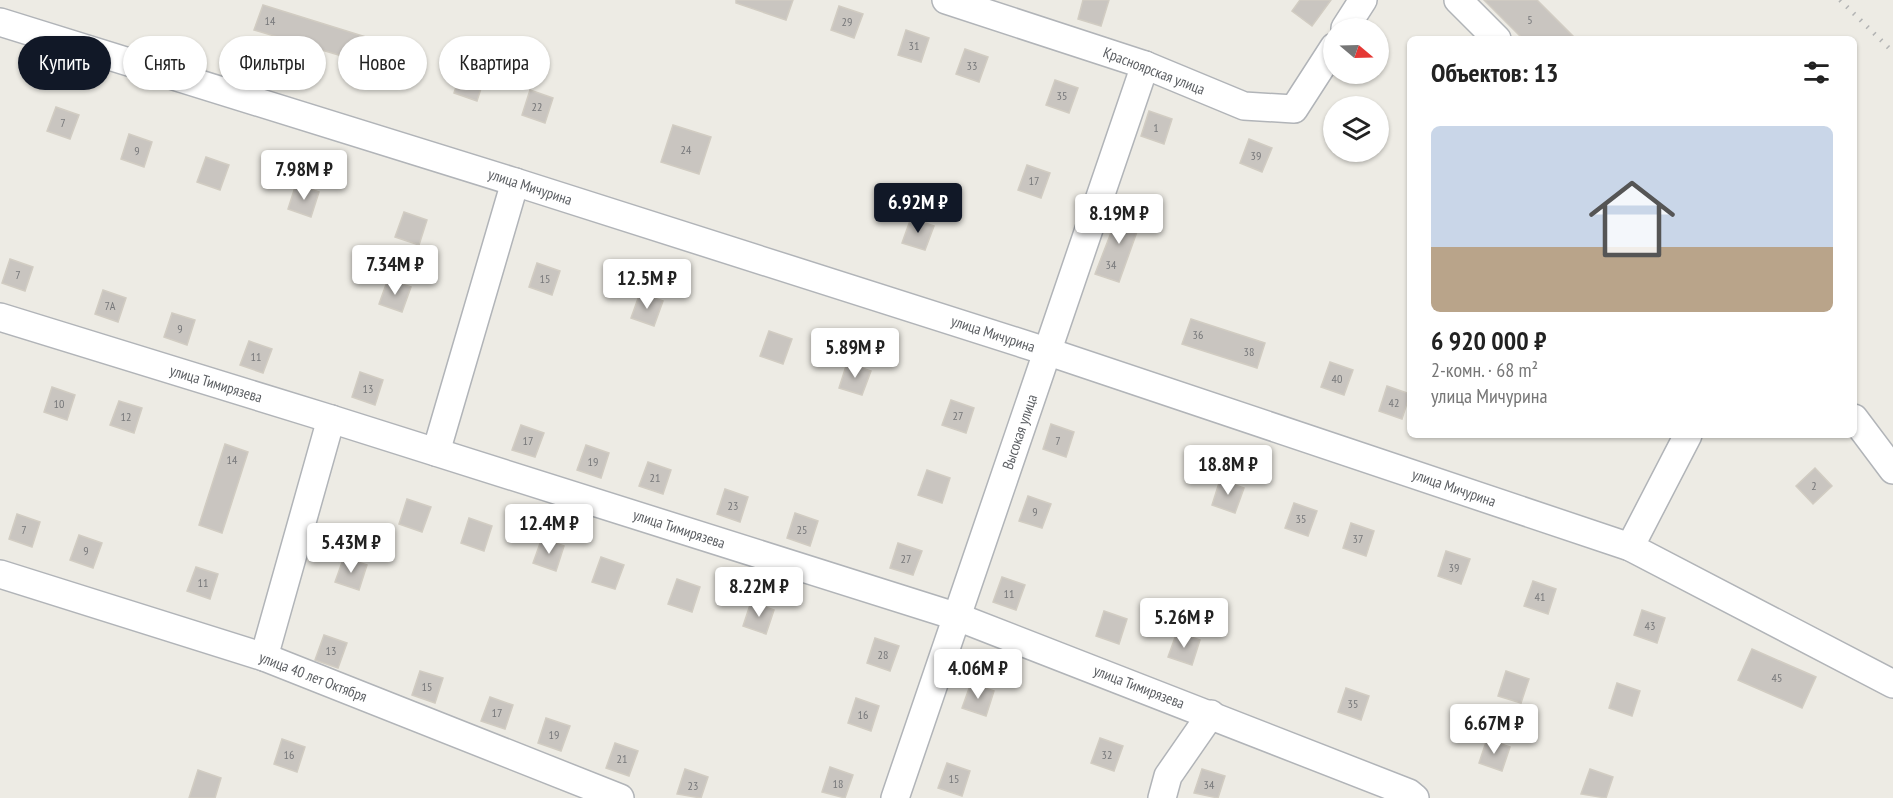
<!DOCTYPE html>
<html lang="ru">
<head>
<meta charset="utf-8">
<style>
	body { margin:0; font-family:"PT Sans Narrow",sans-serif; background:#f6f6f6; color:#222; height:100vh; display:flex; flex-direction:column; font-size:22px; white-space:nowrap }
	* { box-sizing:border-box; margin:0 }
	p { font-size:20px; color:#767676 }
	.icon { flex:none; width:33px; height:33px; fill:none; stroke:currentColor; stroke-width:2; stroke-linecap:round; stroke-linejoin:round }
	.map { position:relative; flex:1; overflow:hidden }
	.details { position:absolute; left:1407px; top:36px; width:450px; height:402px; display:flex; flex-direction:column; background:#fff; border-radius:9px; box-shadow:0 2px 4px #0004 }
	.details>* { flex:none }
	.top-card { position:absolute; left:18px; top:36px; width:570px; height:54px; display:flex; gap:12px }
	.needle { width:39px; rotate:109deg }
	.buttons { position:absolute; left:1323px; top:18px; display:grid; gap:12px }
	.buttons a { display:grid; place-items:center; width:66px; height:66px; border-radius:50%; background:#fff; box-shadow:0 2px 4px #0004; font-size:30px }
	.price { position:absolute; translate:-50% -51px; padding:0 14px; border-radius:6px; background:#fff; color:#222; font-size:20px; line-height:39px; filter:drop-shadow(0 2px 3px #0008) }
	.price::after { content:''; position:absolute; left:50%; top:36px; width:18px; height:14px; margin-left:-9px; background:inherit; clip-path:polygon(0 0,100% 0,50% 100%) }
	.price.selected { background:#111827; color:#fff }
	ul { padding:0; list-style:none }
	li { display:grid; align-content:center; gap:12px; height:318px; padding:0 24px }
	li+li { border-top:2px solid #e0e0e0 }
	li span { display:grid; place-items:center; height:186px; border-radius:9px; color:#555 }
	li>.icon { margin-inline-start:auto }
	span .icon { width:108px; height:108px; fill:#fffc; stroke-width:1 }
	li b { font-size:26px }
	h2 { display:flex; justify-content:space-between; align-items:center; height:72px; padding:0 24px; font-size:26px }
	.pill { padding:0 21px; border-radius:27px; background:#fff; box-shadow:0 2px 4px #0004; font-size:21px; line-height:54px }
	.pill.selected { background:#111827; color:#fff }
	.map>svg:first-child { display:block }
	.building { fill:#c9c5c0; stroke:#d1ccc2; stroke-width:1.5 }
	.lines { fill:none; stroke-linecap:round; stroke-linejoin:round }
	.minor-casing { stroke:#b1b4b8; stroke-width:30 }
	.minor { stroke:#fff; stroke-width:27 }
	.rail { stroke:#b2b3b3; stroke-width:4.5; stroke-dasharray:1.5 8; stroke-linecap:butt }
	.labels { text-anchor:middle; stroke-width:4.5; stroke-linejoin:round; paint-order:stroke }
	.number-label { font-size:12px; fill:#77787a }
	.street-label { font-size:15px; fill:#5c5f63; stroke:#fff }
</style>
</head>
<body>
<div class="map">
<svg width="1893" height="798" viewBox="0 0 1893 798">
	<rect width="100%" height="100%" fill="#edebe4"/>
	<g class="building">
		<polygon points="736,0 793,0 786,20 736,3"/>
		<polygon points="1083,0 1109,0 1101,26 1078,19"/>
		<polygon points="1300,0 1331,0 1312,26 1292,11"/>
		<polygon points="1484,0 1537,0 1576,39 1523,39"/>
		<polygon points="263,5 366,37 359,61 254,30"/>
		<polygon points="839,6 863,14 854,38 831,30"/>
		<polygon points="906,30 929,38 921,62 898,55"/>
		<polygon points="965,49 988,57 979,82 956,74"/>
		<polygon points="462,68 485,76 477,101 454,93"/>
		<polygon points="1055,80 1078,88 1069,113 1046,105"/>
		<polygon points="530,90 553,98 545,123 522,115"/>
		<polygon points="56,107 79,115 70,139 47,131"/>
		<polygon points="1149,111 1172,119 1164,144 1141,136"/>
		<polygon points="673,125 711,137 699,174 661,162"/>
		<polygon points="129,134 152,142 144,167 121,159"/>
		<polygon points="1249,139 1272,148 1262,172 1240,163"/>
		<polygon points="206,157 229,165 220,190 197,182"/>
		<polygon points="1027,165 1050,173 1041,198 1018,190"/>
		<polygon points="296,184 319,192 311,217 288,209"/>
		<polygon points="1121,207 1143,215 1119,282 1095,274"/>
		<polygon points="404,212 427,220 419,245 395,237"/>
		<polygon points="911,218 934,226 925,250 902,243"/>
		<polygon points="10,259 33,267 25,291 2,283"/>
		<polygon points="537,263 560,271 552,295 529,287"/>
		<polygon points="388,279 411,287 402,312 379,304"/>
		<polygon points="103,290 126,298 118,322 95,314"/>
		<polygon points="640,293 663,301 654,326 631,318"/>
		<polygon points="172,313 195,320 187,345 164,337"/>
		<polygon points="1191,319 1265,343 1257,368 1182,344"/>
		<polygon points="769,331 792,339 783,364 760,356"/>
		<polygon points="249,341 272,349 263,373 240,365"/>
		<polygon points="1330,362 1353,370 1344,395 1321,387"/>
		<polygon points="847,363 871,371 862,395 839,388"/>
		<polygon points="360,372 383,380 375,405 352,397"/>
		<polygon points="1387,386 1410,394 1402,419 1379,411"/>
		<polygon points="52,387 75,395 67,420 44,412"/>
		<polygon points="951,400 974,408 966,433 942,425"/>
		<polygon points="119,401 142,408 134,433 110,425"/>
		<polygon points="1051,424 1074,432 1066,457 1043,449"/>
		<polygon points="521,425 544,433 535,457 512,450"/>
		<polygon points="225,444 248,452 222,533 199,525"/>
		<polygon points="586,445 609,453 601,478 577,470"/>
		<polygon points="648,462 671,470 663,494 639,486"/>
		<polygon points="1815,468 1832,486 1813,504 1796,486"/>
		<polygon points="927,470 950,478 942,503 918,495"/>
		<polygon points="1220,480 1244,488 1235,513 1212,505"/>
		<polygon points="725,489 748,497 740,522 717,514"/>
		<polygon points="1028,496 1051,504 1042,528 1019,521"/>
		<polygon points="407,499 431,507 422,532 399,524"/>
		<polygon points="1294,503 1317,511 1308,536 1285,528"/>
		<polygon points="795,513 818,521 810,546 787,538"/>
		<polygon points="17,514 40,522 32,547 9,539"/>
		<polygon points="469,518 492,526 484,551 461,543"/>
		<polygon points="1351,523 1374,531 1366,556 1343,548"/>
		<polygon points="79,535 102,543 93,568 70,560"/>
		<polygon points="542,538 564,546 556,571 533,563"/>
		<polygon points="898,543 922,551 913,575 890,568"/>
		<polygon points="1446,551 1470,559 1461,584 1438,576"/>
		<polygon points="344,557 367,565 359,590 335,582"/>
		<polygon points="601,557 624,565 615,589 592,582"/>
		<polygon points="196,567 218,574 210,599 187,591"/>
		<polygon points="1002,577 1025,585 1016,610 993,602"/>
		<polygon points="677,579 700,587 692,612 668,604"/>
		<polygon points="1533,581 1556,589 1548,614 1524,606"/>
		<polygon points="751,602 774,610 766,634 743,626"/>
		<polygon points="1642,610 1665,618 1657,643 1634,635"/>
		<polygon points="1104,611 1127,619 1119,644 1096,636"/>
		<polygon points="1177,632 1200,640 1192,665 1168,657"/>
		<polygon points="324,635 347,643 338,668 315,660"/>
		<polygon points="875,638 899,646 890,671 867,663"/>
		<polygon points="1752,649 1816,677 1802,708 1738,680"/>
		<polygon points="420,671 443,678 435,703 412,695"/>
		<polygon points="1506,671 1529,679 1521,703 1498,696"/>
		<polygon points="971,683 994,691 986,716 962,708"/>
		<polygon points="1617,683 1640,691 1632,716 1609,708"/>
		<polygon points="1346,688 1369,696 1361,720 1338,712"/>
		<polygon points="490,697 513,705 505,729 481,721"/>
		<polygon points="856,698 879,706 871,731 848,723"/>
		<polygon points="546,718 570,726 561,751 538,743"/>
		<polygon points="1100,738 1123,746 1114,771 1091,763"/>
		<polygon points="282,739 305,747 297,772 274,764"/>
		<polygon points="1487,739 1510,747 1502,771 1479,763"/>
		<polygon points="615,743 638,751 629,776 606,768"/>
		<polygon points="947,763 970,771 962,796 938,788"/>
		<polygon points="830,767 853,775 845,798 822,792"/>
		<polygon points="685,769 708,777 701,798 677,794"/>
		<polygon points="1202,769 1225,776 1218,798 1194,793"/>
		<polygon points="1590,769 1613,777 1606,798 1581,794"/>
		<polygon points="198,770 221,778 215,798 189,798"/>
	</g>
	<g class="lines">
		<g class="minor-casing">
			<g id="minor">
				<polyline points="946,0 1145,65 1244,106 1294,109 1334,47"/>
				<polyline points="1458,0 1497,39"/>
				<polyline points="0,22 515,182 1049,352 1630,547 1893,684"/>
				<polyline points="1345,28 1363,0"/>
				<polyline points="0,317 331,419 955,616 1409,793 1415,798"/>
				<polyline points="1854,418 1893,470"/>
				<polyline points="436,452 515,182"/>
				<polyline points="1630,547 1688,435"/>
				<polyline points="0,574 264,657 620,798"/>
				<polyline points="264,657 331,419"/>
				<polyline points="895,798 1145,65"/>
				<polyline points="1162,798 1168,776 1211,714"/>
			</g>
		</g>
		<use href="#minor" class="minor"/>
		<polyline class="rail" points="1840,0 1893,52"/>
	</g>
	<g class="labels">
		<g class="number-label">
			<text x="1530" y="24">5</text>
			<text x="270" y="25">14</text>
			<text x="847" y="26">29</text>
			<text x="914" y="50">31</text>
			<text x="972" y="70">33</text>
			<text x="1062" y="100">35</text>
			<text x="537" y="111">22</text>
			<text x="63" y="127">7</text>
			<text x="1156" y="132">1</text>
			<text x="686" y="154">24</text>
			<text x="137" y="155">9</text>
			<text x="1256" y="160">39</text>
			<text x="1034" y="185">17</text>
			<text x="1111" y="269">34</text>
			<text x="18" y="279">7</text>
			<text x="545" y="283">15</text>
			<text x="110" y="310">7А</text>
			<text x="180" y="333">9</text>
			<text x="1198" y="339">36</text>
			<text x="1249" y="356">38</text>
			<text x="256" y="361">11</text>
			<text x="1337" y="383">40</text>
			<text x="368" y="393">13</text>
			<text x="1394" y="407">42</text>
			<text x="59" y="408">10</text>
			<text x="958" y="420">27</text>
			<text x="126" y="421">12</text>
			<text x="528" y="445">17</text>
			<text x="1058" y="445">7</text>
			<text x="232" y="464">14</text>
			<text x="593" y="466">19</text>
			<text x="655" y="482">21</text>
			<text x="1814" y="490">2</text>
			<text x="733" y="510">23</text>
			<text x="1035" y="516">9</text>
			<text x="1301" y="523">35</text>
			<text x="24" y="534">7</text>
			<text x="802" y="534">25</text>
			<text x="1358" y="543">37</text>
			<text x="86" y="555">9</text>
			<text x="906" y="563">27</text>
			<text x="1454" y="572">39</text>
			<text x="203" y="587">11</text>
			<text x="1009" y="598">11</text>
			<text x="1540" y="601">41</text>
			<text x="1650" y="630">43</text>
			<text x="331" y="655">13</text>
			<text x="883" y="659">28</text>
			<text x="1777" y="682">45</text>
			<text x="427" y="691">15</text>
			<text x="1353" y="708">35</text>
			<text x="497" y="717">17</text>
			<text x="863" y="719">16</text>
			<text x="554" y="739">19</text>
			<text x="289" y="759">16</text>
			<text x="1107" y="759">32</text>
			<text x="622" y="763">21</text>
			<text x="954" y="783">15</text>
			<text x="838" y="788">18</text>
			<text x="1209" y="789">34</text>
			<text x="693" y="790">23</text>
		</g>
		<g class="street-label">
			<text transform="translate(1154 71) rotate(21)" y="5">Красноярская улица</text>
			<text transform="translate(530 187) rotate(18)" y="5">улица Мичурина</text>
			<text transform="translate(993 334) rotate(18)" y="5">улица Мичурина</text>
			<text transform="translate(216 384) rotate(17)" y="5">улица Тимирязева</text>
			<text transform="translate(1020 432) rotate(-71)" y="5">Высокая улица</text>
			<text transform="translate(1454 488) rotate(19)" y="5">улица Мичурина</text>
			<text transform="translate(679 529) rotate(18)" y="5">улица Тимирязева</text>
			<text transform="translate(313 677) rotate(21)" y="5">улица 40 лет Октября</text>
			<text transform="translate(1139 687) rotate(21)" y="5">улица Тимирязева</text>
		</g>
	</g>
</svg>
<div class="buttons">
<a><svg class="needle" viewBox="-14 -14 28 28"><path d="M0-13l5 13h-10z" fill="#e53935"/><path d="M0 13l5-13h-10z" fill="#767676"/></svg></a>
<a><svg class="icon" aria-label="layers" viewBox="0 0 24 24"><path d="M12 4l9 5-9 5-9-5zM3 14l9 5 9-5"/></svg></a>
</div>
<b class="price" style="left:304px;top:201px">7.98M ₽</b>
<b class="price selected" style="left:918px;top:234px">6.92M ₽</b>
<b class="price" style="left:1119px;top:245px">8.19M ₽</b>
<b class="price" style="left:395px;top:296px">7.34M ₽</b>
<b class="price" style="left:647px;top:310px">12.5M ₽</b>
<b class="price" style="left:855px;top:379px">5.89M ₽</b>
<b class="price" style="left:1228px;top:496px">18.8M ₽</b>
<b class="price" style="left:549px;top:555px">12.4M ₽</b>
<b class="price" style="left:351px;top:574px">5.43M ₽</b>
<b class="price" style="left:759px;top:618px">8.22M ₽</b>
<b class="price" style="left:1184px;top:649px">5.26M ₽</b>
<b class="price" style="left:978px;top:700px">4.06M ₽</b>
<b class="price" style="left:1494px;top:755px">6.67M ₽</b>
<div class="top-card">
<a class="pill selected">Купить</a>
<a class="pill">Снять</a>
<a class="pill">Фильтры</a>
<a class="pill">Новое</a>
<a class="pill">Квартира</a>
</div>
<section class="details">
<h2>Объектов: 13<svg class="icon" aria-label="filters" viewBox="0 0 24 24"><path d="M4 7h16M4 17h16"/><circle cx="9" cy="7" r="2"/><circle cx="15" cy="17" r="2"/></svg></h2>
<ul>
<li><span style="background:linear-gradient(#c9d6e8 65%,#b9a48a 0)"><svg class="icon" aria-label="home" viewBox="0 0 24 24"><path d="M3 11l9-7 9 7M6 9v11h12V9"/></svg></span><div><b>6 920 000 ₽</b><p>2-комн. · 68 m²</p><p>улица Мичурина</p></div></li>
</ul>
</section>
</div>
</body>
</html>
